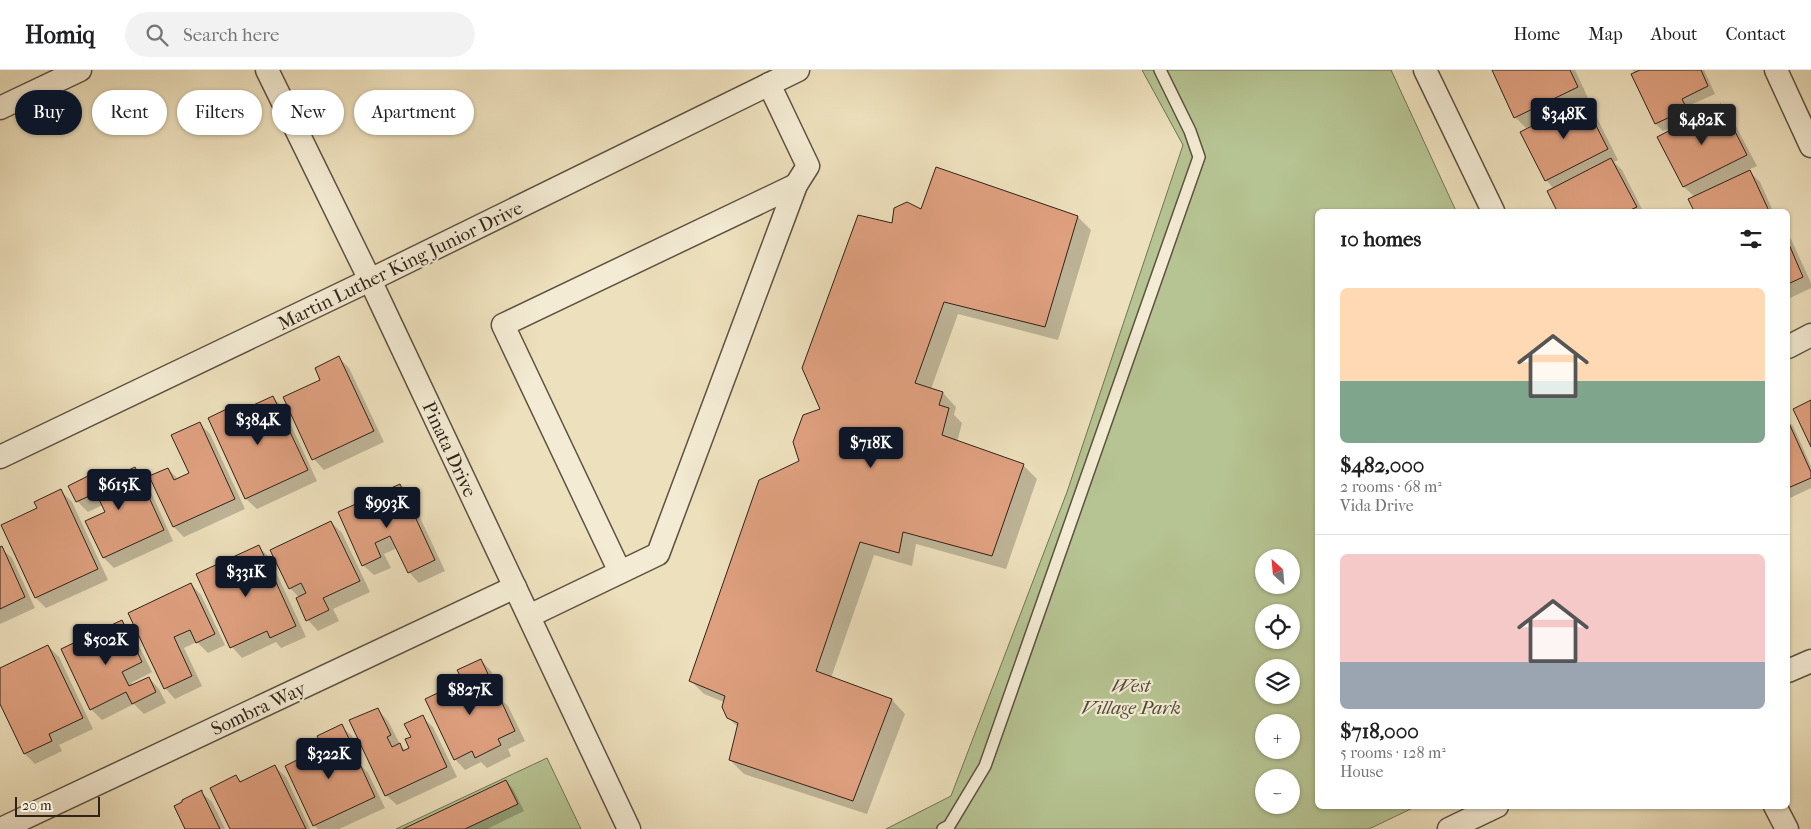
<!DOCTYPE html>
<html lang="en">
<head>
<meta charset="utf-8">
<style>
	body { margin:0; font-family:"IM FELL French Canon",serif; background:#f2f2f2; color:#202124; height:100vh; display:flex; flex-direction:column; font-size:19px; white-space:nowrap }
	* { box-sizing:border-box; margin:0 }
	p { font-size:16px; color:#757577 }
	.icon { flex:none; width:28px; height:28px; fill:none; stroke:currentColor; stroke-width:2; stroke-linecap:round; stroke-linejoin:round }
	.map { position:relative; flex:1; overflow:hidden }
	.details { position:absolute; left:1315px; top:139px; width:475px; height:600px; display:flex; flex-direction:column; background:#fff; border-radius:8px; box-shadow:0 1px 4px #0004 }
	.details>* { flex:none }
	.top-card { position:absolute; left:15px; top:20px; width:475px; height:45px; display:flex; gap:10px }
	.needle { width:32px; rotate:334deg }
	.controls { position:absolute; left:1255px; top:479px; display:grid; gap:10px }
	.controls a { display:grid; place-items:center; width:45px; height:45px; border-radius:50%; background:#fff; box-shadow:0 1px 4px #0004; font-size:25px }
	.scale { position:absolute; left:15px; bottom:12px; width:85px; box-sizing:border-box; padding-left:5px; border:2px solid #2f2319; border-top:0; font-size:14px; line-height:18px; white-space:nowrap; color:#2f2319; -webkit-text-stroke:4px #f3ebd3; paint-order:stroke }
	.price { position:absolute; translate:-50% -42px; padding:0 11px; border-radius:5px; background:#111827; color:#fff; font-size:16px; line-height:32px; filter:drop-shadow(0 1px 2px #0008) }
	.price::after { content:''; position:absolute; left:50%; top:30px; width:15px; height:11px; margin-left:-8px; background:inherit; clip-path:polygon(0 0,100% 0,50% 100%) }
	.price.active { background:#222; color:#fff }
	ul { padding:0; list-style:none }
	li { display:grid; align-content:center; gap:10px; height:265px; padding:0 25px }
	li+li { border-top:1px solid #e0e0e0 }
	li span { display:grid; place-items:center; height:155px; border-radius:8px; color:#555 }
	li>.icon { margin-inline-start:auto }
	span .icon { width:90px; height:90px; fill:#fffc; stroke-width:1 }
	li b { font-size:21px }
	h2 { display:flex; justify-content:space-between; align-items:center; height:60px; padding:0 25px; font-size:21px }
	.pill { padding:0 18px; border-radius:22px; background:#fff; box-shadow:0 1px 4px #0004; font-size:18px; line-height:45px }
	.pill.active { background:#111827; color:#fff }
	header { display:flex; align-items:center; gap:30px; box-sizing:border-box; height:70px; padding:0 25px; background:#fff; border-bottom:1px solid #e0e0e0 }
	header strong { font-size:24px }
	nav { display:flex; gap:28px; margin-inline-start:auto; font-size:18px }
	.search { width:350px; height:45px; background:#f2f2f2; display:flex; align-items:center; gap:12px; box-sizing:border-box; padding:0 18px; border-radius:28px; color:#757577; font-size:19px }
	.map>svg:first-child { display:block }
	.green { fill:#b6c392; stroke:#727356; fill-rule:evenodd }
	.shadow { fill:#0003 }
	.building { fill:#dfa07f; stroke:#2f2319 }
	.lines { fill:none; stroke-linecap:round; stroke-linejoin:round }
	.lane-casing { stroke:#5e5242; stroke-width:14 }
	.street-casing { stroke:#5e5242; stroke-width:25 }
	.lane { stroke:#f3ebd3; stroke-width:11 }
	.street { stroke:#f3ebd3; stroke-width:22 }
	.labels { text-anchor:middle; stroke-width:4.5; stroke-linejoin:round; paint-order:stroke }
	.street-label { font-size:19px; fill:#2f2319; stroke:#f3ebd3 }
	.park-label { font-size:19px; font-style:italic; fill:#514b37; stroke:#f3ebd3 }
</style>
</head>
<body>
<header>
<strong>Homiq</strong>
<div class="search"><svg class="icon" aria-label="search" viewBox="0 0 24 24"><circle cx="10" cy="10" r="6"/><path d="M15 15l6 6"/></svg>Search here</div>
<nav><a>Home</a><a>Map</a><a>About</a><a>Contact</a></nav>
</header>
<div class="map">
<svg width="1811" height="759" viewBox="0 0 1811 759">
	<rect width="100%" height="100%" fill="#ede0bc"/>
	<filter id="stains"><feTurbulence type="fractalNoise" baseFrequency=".004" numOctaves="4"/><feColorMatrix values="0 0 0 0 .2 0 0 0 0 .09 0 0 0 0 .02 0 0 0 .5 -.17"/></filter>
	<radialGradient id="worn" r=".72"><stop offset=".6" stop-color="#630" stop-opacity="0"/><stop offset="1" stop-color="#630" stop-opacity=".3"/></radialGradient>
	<g class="green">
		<path d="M 1142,0 L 1391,0 L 1456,141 L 1318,141 L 1318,736 L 1417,736 L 1369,759 L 886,759 L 951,726 L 1067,422 L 1183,75 ZM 1264,488 L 1291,488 L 1291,515 L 1264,515 ZM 1264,542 L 1291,542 L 1291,570 L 1264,570 ZM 1264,598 L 1291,598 L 1291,625 L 1264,625 ZM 1264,652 L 1291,652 L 1291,680 L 1264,680 ZM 1264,708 L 1291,708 L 1291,735 L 1264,735 Z"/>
		<polygon points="547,688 581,759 396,759"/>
	</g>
	<g class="shadow">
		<polygon points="1493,0 1575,0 1588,28 1582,31 1594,42 1618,90 1614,92 1622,100 1643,141 1559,141 1549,121 1554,119 1546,110 1535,56 1534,54 1526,58 1515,47"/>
		<polygon points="1632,0 1704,0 1715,24 1688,36 1693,47 1663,61 1656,54 1636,3"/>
		<polygon points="1721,36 1731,47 1757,96 1748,100 1760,112 1773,141 1695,141 1690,130 1695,127 1684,117"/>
		<polygon points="922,141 1078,147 1091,160 1058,270 958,244 931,319 943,323 956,337 954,345 962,353 957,372 1023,395 1037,409 1006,499 916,474 912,496 874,485 831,608 892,630 905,644 867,744 744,704 730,690 738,657 728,648 724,632 704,624 691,611 801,391 893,154"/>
		<polygon points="1788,166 1791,169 1811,213 1811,218 1788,229"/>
		<polygon points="339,288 349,298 384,372 324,400 314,389 321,310"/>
		<polygon points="273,327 283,338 317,411 257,439 246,429 209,349 233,338 238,343"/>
		<polygon points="1788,351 1793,356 1811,396 1811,418 1788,429"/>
		<polygon points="200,354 210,364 245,439 184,467 174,457 151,407 168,399 178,409 190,403"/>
		<polygon points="135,399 145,409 173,471 114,498 104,488 87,452 106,443 103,435 88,442 77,431 92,406 100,414"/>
		<polygon points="400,415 410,426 445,501 419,513 409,502 397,478 384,484 391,498 374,505 363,495"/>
		<polygon points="61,421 72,432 108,510 46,538 36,528 2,456 38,439"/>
		<polygon points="331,452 342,463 370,522 333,539 339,551 318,561 308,550 300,528 290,518"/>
		<polygon points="258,476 269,487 306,567 281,578 276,572 242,588 232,577"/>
		<polygon points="0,478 1,478 12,488 35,538 0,554"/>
		<polygon points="191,514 201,525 225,575 208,583 197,572 184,578 202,616 175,629 165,618 129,544"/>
		<polygon points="122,551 132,562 152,602 131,613 133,616 149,608 159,619 166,633 144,644 134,634 102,650 91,639"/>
		<polygon points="48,576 59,587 93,659 59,675 62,681 35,694 25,684 0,632 0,599"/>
		<polygon points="481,590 491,601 498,615 480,624 484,632 497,625 508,636 525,671 508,679 511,686 487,698 481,692 465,700 455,689 426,630 464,611"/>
		<polygon points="378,640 388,651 401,676 406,681 411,679 412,667 422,647 433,657 457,707 397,735 386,725"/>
		<polygon points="341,656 352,666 359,682 340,691 344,699 358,692 368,703 385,738 339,759 318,759 314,755 287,696 324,678"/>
		<polygon points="275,697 286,707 310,759 231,759 236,707 242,713"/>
		<polygon points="506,711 513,719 524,741 487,759 406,759"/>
		<polygon points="201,722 212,732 225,759 187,759"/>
	</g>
	<g class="building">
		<polygon points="1492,0 1570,0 1578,17 1514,48"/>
		<polygon points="1640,0 1701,0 1708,16 1682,29 1687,39 1655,54 1631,4"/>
		<polygon points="1583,30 1608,79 1545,111 1520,62"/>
		<polygon points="1721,34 1747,85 1683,117 1657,67"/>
		<polygon points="1611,88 1637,137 1628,141 1557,141 1547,121"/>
		<polygon points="936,97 1078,146 1045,257 944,232 915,313 943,322 939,335 949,338 942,365 1024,394 992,486 903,462 899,483 860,472 816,601 892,629 853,731 729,690 738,653 727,648 722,637 725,626 689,611 759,410 799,391 793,372 803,345 820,339 802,298 858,145 892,153 894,138 907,132 921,139"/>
		<polygon points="1750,100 1769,141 1694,141 1688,129"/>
		<polygon points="1788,172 1803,207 1788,214"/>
		<polygon points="339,286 374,361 312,390 283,327 320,310 315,298"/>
		<polygon points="273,326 308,400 245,429 208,348 233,336 236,343"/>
		<polygon points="1811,330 1811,377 1793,339"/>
		<polygon points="1788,351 1811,402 1811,408 1788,418"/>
		<polygon points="200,352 235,429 173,457 149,406 168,398 174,410 189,403 171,365"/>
		<polygon points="135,397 164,460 103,488 85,451 105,442 96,423 76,432 68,416 92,404 97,415"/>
		<polygon points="400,414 435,490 408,503 390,466 375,473 381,487 362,496 338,442"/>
		<polygon points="61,419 98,499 35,528 1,455 37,438 34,432"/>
		<polygon points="331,451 360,511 323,528 329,540 306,551 296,528 306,523 301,513 289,519 270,480"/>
		<polygon points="259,475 296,556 270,568 267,561 230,578 196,504"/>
		<polygon points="2,476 25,527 0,539 0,477"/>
		<polygon points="191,513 215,564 196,573 190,560 174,567 192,606 164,619 128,543"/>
		<polygon points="122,550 142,592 122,602 129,616 149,607 156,622 132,634 126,622 90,640 61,579"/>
		<polygon points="48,575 83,648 49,664 52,671 24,684 0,634 0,598"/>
		<polygon points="481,589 488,604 470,613 473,620 458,627 462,634 478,626 481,632 498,624 515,661 498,669 501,675 475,688 472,681 454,690 425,629 463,611 457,600"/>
		<polygon points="378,638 391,665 387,667 392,677 400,673 403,681 409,678 405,669 411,667 404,654 423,645 447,697 385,726 349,650"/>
		<polygon points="342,654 350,671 330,680 334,687 320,694 322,699 337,692 341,699 358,690 375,727 313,756 285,696 323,677 317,666"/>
		<polygon points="275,695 306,759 230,759 210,718 236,705 240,712"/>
		<polygon points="506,710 518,734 465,759 403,759"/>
		<polygon points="202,720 202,722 220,759 185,759 174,736 182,732 182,730"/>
	</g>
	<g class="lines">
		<g class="lane-casing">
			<polyline id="lane" points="943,759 949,756 985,696 1199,87 1190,61 1160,0"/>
		</g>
		<g class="street-casing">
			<g id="street">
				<polyline points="267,0 370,210 629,759"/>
				<polyline points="1425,0 1493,141"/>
				<polyline points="1776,0 1811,76"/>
				<polyline points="0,38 80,0"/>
				<polyline points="1788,277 1811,265"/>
				<polyline points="0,387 370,210 798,0"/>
				<polyline points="620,502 503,255 796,115"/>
				<polyline points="529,546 658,484 796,115 808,96 769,14"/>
				<polyline points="1788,601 1811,591"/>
				<polyline points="1775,736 1787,759"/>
				<polyline points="1,759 515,517"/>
				<polyline points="1449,759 1497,736"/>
			</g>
		</g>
		<use href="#lane" class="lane"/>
		<use href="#street" class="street"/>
	</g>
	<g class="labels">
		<g class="street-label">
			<text transform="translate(400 195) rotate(-26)" y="7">Martin Luther King Junior Drive</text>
			<text transform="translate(450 379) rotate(65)" y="7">Pinata Drive</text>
			<text transform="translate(258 638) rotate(-25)" y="7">Sombra Way</text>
		</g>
		<g class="park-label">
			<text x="1131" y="622">West<tspan x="1131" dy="22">Village Park</tspan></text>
		</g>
	</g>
	<rect width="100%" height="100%" filter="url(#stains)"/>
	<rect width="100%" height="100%" fill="url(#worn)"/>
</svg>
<div class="controls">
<a><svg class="needle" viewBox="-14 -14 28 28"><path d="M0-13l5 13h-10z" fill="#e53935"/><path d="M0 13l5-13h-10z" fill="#757577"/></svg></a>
<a><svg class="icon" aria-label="locate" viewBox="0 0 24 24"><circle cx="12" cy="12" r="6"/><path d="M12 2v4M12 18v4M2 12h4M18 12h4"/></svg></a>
<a><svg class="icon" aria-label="layers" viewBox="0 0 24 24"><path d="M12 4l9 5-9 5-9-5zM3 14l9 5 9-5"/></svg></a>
<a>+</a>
<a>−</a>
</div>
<div class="scale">20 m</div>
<b class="price" style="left:1564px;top:70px">$348K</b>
<b class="price active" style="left:1702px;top:76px">$482K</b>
<b class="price" style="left:258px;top:376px">$384K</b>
<b class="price" style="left:871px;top:399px">$718K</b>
<b class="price" style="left:119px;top:441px">$615K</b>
<b class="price" style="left:387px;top:459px">$993K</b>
<b class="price" style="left:246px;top:528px">$331K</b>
<b class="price" style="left:106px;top:596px">$502K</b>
<b class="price" style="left:470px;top:646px">$827K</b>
<b class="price" style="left:329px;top:710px">$322K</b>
<div class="top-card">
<a class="pill active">Buy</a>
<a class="pill">Rent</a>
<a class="pill">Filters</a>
<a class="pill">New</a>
<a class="pill">Apartment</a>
</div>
<section class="details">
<h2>10 homes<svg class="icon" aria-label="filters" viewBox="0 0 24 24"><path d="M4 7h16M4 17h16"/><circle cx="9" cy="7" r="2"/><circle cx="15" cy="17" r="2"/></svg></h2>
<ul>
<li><span style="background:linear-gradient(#ffd9b3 60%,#7fa58c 0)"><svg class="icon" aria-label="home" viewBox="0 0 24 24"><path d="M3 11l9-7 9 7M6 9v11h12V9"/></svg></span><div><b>$482,000</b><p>2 rooms · 68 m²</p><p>Vida Drive</p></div></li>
<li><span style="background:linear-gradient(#f6c9c9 70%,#9aa5b1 0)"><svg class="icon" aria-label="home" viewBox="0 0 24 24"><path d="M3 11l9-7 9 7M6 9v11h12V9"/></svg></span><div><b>$718,000</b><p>5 rooms · 128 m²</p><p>House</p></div></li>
</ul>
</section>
</div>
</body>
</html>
